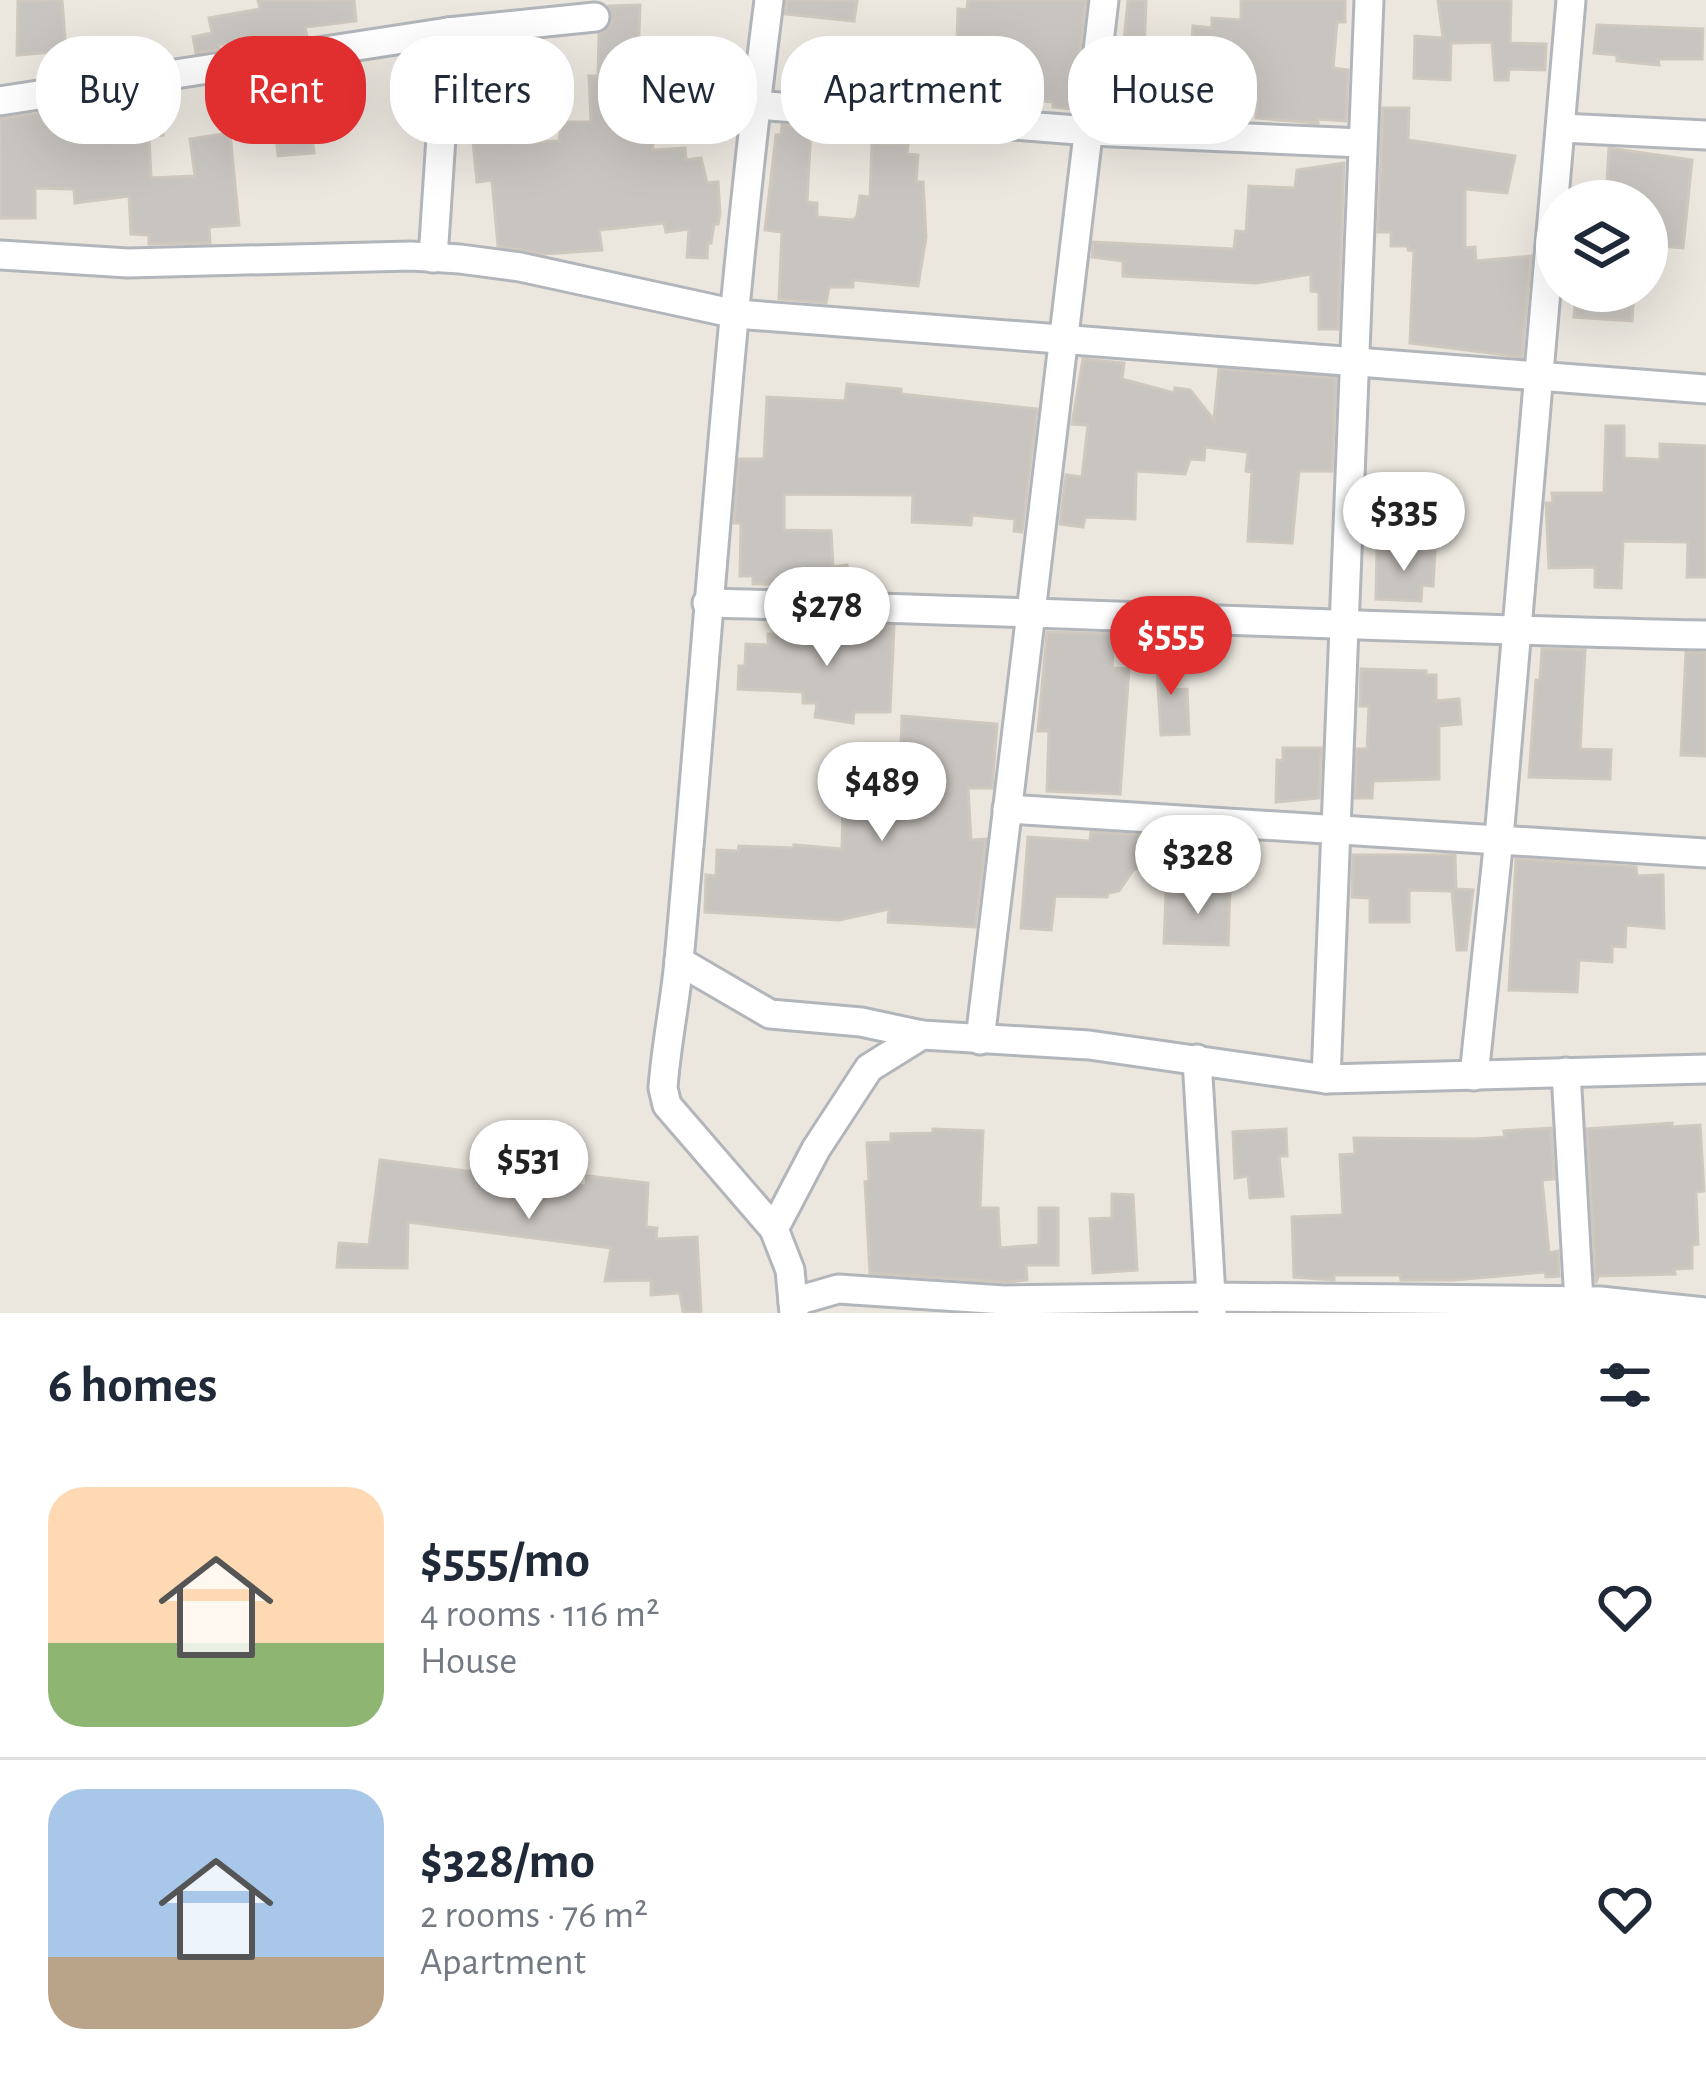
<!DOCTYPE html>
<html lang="en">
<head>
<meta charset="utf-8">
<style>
	body { margin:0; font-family:"Alegreya Sans",sans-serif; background:#f6f6f7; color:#1f2937; height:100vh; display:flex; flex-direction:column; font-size:45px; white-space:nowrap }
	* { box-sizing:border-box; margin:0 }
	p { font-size:39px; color:#747a83 }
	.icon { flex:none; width:66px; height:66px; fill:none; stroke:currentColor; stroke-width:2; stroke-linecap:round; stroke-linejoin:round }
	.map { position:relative; height:1313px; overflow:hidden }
	.sheet { display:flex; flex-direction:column; background:#fff; flex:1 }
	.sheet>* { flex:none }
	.top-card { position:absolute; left:36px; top:36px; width:1635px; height:108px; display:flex; gap:24px }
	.tools { position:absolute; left:1536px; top:180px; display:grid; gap:24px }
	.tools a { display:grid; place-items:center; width:132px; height:132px; border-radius:50%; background:#fff; box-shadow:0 12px 48px #0002; font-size:60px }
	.price { position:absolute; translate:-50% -102px; padding:0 27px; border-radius:42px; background:#fff; color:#222; font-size:39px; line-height:78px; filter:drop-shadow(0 3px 6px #0008) }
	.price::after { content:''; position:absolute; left:50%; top:72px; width:36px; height:27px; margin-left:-18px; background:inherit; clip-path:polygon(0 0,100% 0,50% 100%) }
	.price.on { background:#e12f30; color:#fff }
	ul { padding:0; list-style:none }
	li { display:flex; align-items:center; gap:36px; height:300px; padding:0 48px }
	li+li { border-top:3px solid #e0e1e3 }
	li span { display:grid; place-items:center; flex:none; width:336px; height:240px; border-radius:36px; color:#555 }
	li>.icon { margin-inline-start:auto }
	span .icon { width:144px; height:144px; fill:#fffc; stroke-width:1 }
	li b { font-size:51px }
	h2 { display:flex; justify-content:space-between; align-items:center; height:144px; padding:0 48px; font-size:51px }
	.pill { padding:0 42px; border-radius:48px; background:#fff; box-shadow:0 12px 48px #0002; font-size:42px; line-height:108px }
	.pill.on { background:#e12f30; color:#fff }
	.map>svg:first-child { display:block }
	.building { fill:#c8c4bf; stroke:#cfc8be; stroke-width:3 }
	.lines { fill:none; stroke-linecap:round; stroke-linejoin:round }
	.minor-casing { stroke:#b2b6ba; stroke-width:33 }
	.minor { stroke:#fff; stroke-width:27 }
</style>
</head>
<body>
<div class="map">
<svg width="1706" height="1313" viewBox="0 0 1706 1313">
	<rect width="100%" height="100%" fill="#ebe7df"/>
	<g class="building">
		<polygon points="62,0 66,51 17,55 18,1"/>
		<polygon points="258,0 354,0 356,21 305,27 307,36 218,45 219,49 196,53 193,37 212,33 209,18 260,9"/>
		<polygon points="787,0 857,0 854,21 785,14"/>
		<polygon points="968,0 1086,0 1073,109 1053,107 1053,102 1023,99 1026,63 1016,62 1018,49 972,42 965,103 938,101 939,94 897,90 899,70 942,74 944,40 957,40 958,9 967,10"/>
		<polygon points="1128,0 1146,0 1144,59 1191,61 1193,26 1212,28 1212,18 1241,20 1241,0 1345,0 1345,22 1337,22 1333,68 1348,70 1346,121 1318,119 1318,123 1256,118 1257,107 1173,104 1174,94 1111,90 1115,60 1122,61"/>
		<polygon points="1438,0 1511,0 1510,43 1546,44 1545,70 1509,69 1508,80 1495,80 1492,42 1451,43 1450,80 1414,78 1415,36 1443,38"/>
		<polygon points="640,5 637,88 651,88 653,150 685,148 686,160 701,158 707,183 718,182 720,214 718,224 714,224 711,243 708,243 707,258 687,257 689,229 666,232 664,223 599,230 602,250 543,254 498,246 492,180 477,182 473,142 479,142 473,95 505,91 514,143 559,141 561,122 591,122 589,76 598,76 599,34 612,23 609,6"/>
		<polygon points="1597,25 1703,29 1702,59 1658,59 1659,65 1617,61 1617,55 1594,53"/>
		<polygon points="307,77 309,98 272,99 270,81"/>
		<polygon points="161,94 163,135 149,136 151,178 195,176 190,139 230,133 239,225 209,227 210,243 149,244 149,235 131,234 129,196 75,203 74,189 35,188 35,218 0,218 0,119 42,113 43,121 99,118 97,105"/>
		<polygon points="1383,108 1409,108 1408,140 1515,156 1507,193 1465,189 1465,248 1475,247 1476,261 1531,256 1522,357 1410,343 1414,251 1408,250 1408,246 1391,246 1391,232 1378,232"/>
		<polygon points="311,122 314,153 278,156 275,127"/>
		<polygon points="782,125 811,127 807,202 817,203 817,217 853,220 857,216 860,196 870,197 872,143 908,145 907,154 918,155 916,182 923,182 926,237 918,286 853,280 853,287 829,287 826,303 779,299 782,232 765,230 776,135 781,135"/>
		<polygon points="1609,148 1692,160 1683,248 1647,245 1650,201 1606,201"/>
		<polygon points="1344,163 1338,329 1319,329 1319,292 1311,291 1311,274 1257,283 1123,276 1123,261 1092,257 1093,242 1234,249 1236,231 1246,232 1249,186 1295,188 1297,170"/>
		<polygon points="1576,291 1634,291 1632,321 1574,317"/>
		<polygon points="1083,359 1124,363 1122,379 1174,393 1175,388 1190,390 1214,420 1219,369 1336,378 1332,471 1299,471 1292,543 1248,541 1252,472 1246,471 1248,452 1205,447 1204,460 1190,459 1185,474 1136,471 1135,519 1085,517 1083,527 1060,524 1066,475 1082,477 1088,425 1072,424"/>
		<polygon points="847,384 901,389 901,394 1037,409 1022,532 1014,531 1015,519 972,515 971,525 912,522 913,495 784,494 784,530 831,531 833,567 847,565 850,589 829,588 829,584 753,584 753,576 740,576 741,523 734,523 739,459 764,459 767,397 845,401"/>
		<polygon points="1606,426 1624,426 1624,458 1660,460 1660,444 1705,446 1706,577 1687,577 1688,542 1623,541 1621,588 1595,587 1595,567 1549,568 1546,503 1553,503 1552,493 1604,493"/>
		<polygon points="1377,548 1435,551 1433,586 1422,585 1421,601 1376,599"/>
		<polygon points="826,624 894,626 890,712 854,712 853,723 815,717 817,703 803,703 803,692 738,689 739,666 745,666 746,644 768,645 768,634 804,636 804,631 825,631"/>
		<polygon points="1047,632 1114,634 1112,668 1129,669 1120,794 1047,791 1049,731 1038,731"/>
		<polygon points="1542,649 1585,650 1580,749 1611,750 1610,779 1529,777 1536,680 1540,680"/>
		<polygon points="1686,652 1706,653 1706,756 1681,755"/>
		<polygon points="1156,654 1177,655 1175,690 1187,689 1189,734 1161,735"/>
		<polygon points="1361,669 1426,671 1426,675 1436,675 1436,701 1459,699 1461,724 1439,726 1439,779 1373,781 1372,798 1355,798 1357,749 1367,749 1369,706 1360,706"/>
		<polygon points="902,716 997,724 992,788 968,788 971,840 986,839 975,927 888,922 889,909 839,920 705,912 706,875 716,876 717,850 738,851 739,846 794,848 794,845 842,849 843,800 889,801 889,775 900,775"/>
		<polygon points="1283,748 1321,748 1319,798 1276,802 1277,760 1283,761"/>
		<polygon points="1091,832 1150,836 1148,867 1134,869 1119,891 1108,893 1107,897 1055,896 1051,930 1021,928 1028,837 1090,841"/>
		<polygon points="1353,855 1455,855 1456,889 1473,890 1466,950 1457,950 1452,891 1409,890 1409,922 1370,922 1370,898 1352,897"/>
		<polygon points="1516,859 1636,867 1637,876 1663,875 1664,928 1626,925 1625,947 1612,946 1612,962 1579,960 1577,992 1509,990"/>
		<polygon points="1206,885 1230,887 1228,945 1164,943 1166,893 1206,894"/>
		<polygon points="1672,1123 1672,1127 1700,1125 1704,1191 1696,1192 1698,1244 1692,1245 1692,1268 1674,1269 1675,1274 1598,1276 1596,1283 1587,1129"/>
		<polygon points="1551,1128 1554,1179 1542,1180 1549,1253 1558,1251 1559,1276 1546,1277 1545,1272 1454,1280 1401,1280 1400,1275 1334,1275 1334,1280 1294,1277 1292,1217 1343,1215 1340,1155 1355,1154 1354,1138 1475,1139 1505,1137 1504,1131"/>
		<polygon points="933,1129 983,1131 980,1208 998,1208 1000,1248 1039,1245 1039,1208 1058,1208 1058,1265 1026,1265 1027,1280 1007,1282 870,1273 865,1182 869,1181 867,1143 891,1142 891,1134 933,1133"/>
		<polygon points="1286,1129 1287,1156 1279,1156 1283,1196 1250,1198 1248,1176 1235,1178 1233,1132"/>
		<polygon points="380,1160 586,1186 587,1176 648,1183 646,1227 657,1228 656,1239 697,1237 701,1312 683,1312 680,1293 651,1295 651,1280 605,1281 611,1248 408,1222 407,1268 337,1267 339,1243 369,1245"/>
		<polygon points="1112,1194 1133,1195 1137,1270 1093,1273 1090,1219 1112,1218"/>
	</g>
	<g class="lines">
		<g class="minor-casing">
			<g id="minor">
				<path d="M 769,0 C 728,319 708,641 679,961 C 675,1004 666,1045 663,1088 L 667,1105 L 774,1229 L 790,1270 L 794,1313"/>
				<polyline points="0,101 448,32 595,17"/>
				<polyline points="755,105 1090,131 1362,143"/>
				<polyline points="1561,128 1706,135"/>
				<polyline points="0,255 128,263 411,256 460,259 520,267 736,314 1706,389"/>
				<polyline points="433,258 448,32"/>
				<path d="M 707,603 C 1040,611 1373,628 1706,635"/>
				<polyline points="1007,809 1706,853"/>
				<polyline points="679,961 770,1014 861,1022 922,1035 1089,1045 1326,1079 1706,1069"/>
				<polyline points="980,1040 1104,0"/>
				<polyline points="1197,1059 1212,1313"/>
				<polyline points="1566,1072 1579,1302"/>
				<polyline points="1474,1076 1499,838 1571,0"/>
				<polyline points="1326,1079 1369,0"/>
				<polyline points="774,1229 816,1149 869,1068 922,1035"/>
				<polyline points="793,1302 838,1289 1004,1300 1210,1297 1600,1301 1706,1312"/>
			</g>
		</g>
		<use href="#minor" class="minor"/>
	</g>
</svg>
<div class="tools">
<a><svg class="icon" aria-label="layers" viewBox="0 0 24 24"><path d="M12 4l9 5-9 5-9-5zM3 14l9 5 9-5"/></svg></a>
</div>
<b class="price" style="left:1404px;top:574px">$335</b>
<b class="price" style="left:827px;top:669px">$278</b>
<b class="price on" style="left:1171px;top:698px">$555</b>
<b class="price" style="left:882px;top:844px">$489</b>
<b class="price" style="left:1198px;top:917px">$328</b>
<b class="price" style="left:529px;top:1222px">$531</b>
<div class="top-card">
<a class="pill">Buy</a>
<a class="pill on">Rent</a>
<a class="pill">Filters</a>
<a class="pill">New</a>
<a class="pill">Apartment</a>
<a class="pill">House</a>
</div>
</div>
<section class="sheet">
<h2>6 homes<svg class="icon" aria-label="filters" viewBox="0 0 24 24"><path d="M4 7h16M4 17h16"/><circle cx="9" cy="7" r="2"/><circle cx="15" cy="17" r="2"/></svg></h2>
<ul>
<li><span style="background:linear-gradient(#ffd9b3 65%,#8fb573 0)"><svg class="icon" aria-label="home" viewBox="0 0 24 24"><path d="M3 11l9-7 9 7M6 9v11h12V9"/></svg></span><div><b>$555/mo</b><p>4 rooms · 116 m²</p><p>House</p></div><svg class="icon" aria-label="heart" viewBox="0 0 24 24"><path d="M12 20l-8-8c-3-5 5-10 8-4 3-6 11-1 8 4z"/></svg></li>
<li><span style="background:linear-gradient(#a9c7e8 70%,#b9a48a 0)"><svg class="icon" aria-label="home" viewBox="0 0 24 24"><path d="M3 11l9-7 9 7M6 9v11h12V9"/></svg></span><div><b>$328/mo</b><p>2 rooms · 76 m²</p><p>Apartment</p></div><svg class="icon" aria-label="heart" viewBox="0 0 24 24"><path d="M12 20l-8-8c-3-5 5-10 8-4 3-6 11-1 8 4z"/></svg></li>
</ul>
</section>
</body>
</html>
